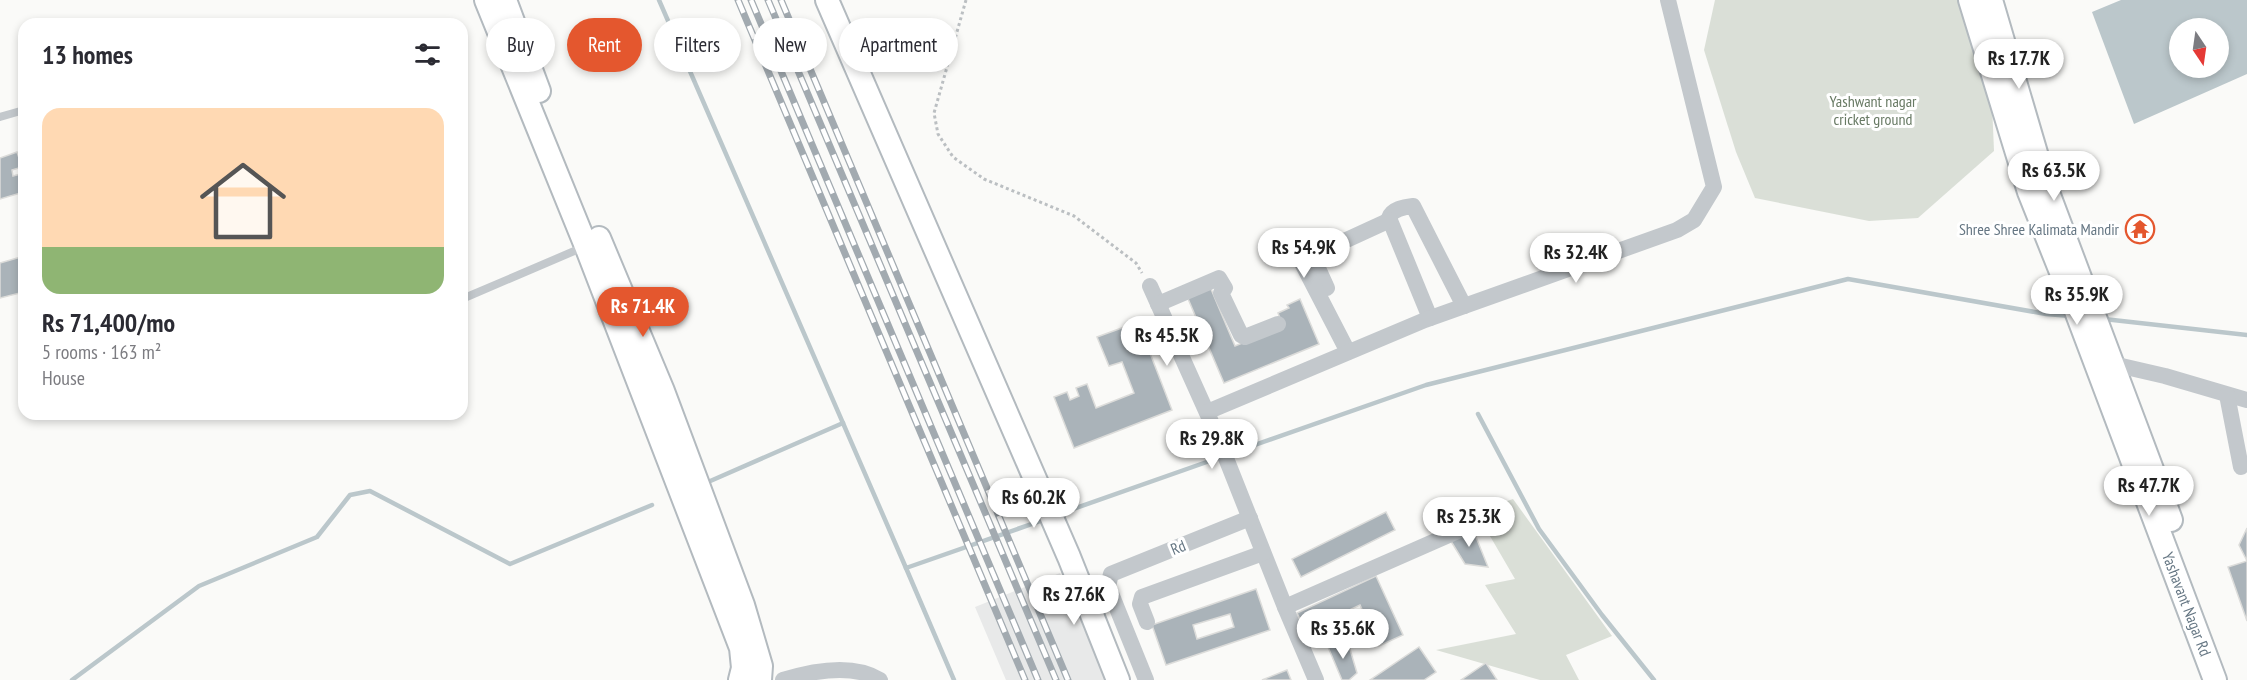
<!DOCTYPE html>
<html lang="en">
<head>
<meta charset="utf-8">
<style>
	body { margin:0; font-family:"PT Sans Narrow",sans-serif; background:#f7f7f7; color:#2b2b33; height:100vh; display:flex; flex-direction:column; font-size:22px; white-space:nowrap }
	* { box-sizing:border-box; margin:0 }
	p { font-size:20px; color:#7c7c81 }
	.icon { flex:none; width:33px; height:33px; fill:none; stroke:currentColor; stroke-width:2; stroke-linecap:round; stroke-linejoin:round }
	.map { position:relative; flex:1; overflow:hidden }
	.details { position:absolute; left:18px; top:18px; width:450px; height:402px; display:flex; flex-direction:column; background:#fff; border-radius:18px; box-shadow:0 3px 9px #0003 }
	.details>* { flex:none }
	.guide { position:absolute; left:486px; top:18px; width:570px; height:54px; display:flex; gap:12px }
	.needle { width:39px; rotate:167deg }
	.tools { position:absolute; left:2169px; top:18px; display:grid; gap:12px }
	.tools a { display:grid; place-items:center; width:60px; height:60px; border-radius:50%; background:#fff; box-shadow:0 3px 9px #0003; font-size:30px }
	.price { position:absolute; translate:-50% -51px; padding:0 14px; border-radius:21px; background:#fff; color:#222; font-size:20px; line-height:39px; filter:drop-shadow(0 2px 3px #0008) }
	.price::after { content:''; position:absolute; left:50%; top:36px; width:18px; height:14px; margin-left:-9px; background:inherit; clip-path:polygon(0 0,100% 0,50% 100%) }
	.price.on { background:#e4572e; color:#fff }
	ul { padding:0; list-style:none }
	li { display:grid; align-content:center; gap:12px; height:318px; padding:0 24px }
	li+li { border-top:2px solid #e1e1e2 }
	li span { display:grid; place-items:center; height:186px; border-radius:18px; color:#555 }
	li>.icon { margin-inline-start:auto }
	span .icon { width:108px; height:108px; fill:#fffc; stroke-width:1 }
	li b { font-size:26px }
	h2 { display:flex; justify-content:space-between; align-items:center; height:72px; padding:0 24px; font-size:26px }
	.chip { padding:0 21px; border-radius:27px; background:#fff; box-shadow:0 3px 9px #0003; font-size:21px; line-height:54px }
	.chip.on { background:#e4572e; color:#fff }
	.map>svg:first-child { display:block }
	.built { fill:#e8e9e9 }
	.green { fill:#dadfd7 }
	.water { fill:#bbc7cb; fill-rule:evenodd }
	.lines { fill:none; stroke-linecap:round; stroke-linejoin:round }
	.stream { stroke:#bbc7cb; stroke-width:4.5 }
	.building { fill:#aab3b9; stroke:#dcdcda; stroke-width:1.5; fill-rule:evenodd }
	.secondary-casing { stroke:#b3babf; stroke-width:26 }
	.path { stroke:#bbbfc2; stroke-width:3; stroke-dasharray:3 3; stroke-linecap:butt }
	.lane { stroke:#c3c8cc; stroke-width:8 }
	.street { stroke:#c3c8cc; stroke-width:16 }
	.secondary { stroke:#fff; stroke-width:22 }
	.rail-casing { stroke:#a2aab0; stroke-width:7 }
	.rail { stroke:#fff; stroke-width:4.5; stroke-dasharray:14; stroke-linecap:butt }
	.labels { text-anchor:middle; stroke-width:6; stroke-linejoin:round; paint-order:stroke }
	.park-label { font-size:16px; fill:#687a64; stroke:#fff }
	.poi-label { font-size:16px; fill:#657683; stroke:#fff; text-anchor:end }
	.street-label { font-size:16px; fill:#657683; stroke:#fff }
</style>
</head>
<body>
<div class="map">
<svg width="2247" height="680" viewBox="0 0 2247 680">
	<rect width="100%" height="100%" fill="#fafaf8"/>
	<polygon class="built" points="1060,573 1106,680 1006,680 975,607"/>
	<g class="green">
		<polygon points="1715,0 1963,0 1990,56 1994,151 1918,218 1869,221 1755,198 1736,152 1704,50"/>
		<polygon points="1513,499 1612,636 1566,655 1579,680 1540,680 1436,650 1516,634 1485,585 1515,579 1476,512"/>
	</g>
	<path class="water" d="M 2121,0 L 2247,0 L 2247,74 L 2134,124 L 2092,12 ZM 2180,28 L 2218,28 L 2218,68 L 2180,68 Z"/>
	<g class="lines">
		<g class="stream">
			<polyline points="659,0 906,568 1046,519"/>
			<polyline points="2104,319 2247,335"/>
			<polyline points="1478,414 1539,529 1602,615 1654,680"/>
			<polyline points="1229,454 1426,385 1848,279 2046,314 2071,316"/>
			<polyline points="708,482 843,423"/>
			<polyline points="1056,515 1221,457"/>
			<polyline points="906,568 954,680"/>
			<polyline points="72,680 199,586 317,537 350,495 370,491 510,564 652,505"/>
		</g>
	</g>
	<g class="building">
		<polygon points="17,152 22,167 12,170 13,176 24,173 24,192 0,199 0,158"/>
		<polygon points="24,256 24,292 0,298 0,263"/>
		<polygon points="1211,289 1235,346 1283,326 1278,313 1289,308 1287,305 1300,299 1319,344 1224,383 1186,294"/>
		<polygon points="1138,322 1172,410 1074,448 1054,397 1067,392 1070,400 1079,396 1076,388 1087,384 1096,408 1134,393 1122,362 1109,366 1097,337"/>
		<polygon points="1386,512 1395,530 1301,577 1292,559"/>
		<polygon points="1472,527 1488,567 1465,564 1449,538"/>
		<polygon points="2247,528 2247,561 2239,545"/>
		<polygon points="2247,561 2247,621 2228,567"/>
		<polygon points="1376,576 1403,635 1379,646 1360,605 1347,611 1354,625 1312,644 1297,613"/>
		<path d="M 1256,589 L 1270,630 L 1166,665 L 1152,625 ZM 1230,614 L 1234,627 L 1197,639 L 1193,625 Z"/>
		<polygon points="1347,639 1357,673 1349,680 1342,680 1328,647"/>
		<polygon points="1419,647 1436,672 1424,680 1370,680"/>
		<polygon points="1486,663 1497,680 1461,680"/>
		<polygon points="1287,670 1291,680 1262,680"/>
	</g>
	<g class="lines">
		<g class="secondary-casing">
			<g id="secondary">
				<polyline points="486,0 586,246 741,648 743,668 740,680"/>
				<polyline points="505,0 539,91"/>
				<polyline points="827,0 1069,557 1118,680"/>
				<polyline points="1970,0 2029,192 2065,282 2215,680"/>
				<polyline points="1991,0 2046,187 2171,520"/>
				<polyline points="599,238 663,391 743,605 761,666 760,680"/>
			</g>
		</g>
		<polyline class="path" points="966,0 934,113 938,134 953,157 984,179 1074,216 1136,263 1142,273"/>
		<g class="lane">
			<polyline points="0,117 24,110"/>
			<polyline points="462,299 586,246"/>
		</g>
		<g class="street">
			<polyline points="1312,255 1327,288"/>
			<polyline points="1150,286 1216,433 1285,607 1316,680"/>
			<polyline points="1158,304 1219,278 1225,288 1221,293 1241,335 1245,337 1278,324"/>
			<path d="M 1430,318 L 1389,218 C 1392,209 1404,207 1413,206 L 1464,306"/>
			<polyline points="1348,352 1302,263 1305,259 1390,220"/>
			<polyline points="2113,364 2165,376 2247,400"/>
			<polyline points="2227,395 2241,467"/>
			<polyline points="1207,412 1425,320 1677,230 1694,220 1714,187 1668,0"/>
			<polyline points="1285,607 1474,524"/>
			<polyline points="1147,622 1140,604 1142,597 1263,553"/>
			<path d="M 783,680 C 812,671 853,663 880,680"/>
			<polyline points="1146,680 1108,586 1111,574 1250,518"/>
		</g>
		<use href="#secondary" class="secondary"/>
		<g class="rail-casing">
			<g id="rail">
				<polyline points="738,0 1025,680"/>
				<polyline points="751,0 1038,680"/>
				<polyline points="768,0 1056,680"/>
				<polyline points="781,0 1068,680"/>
			</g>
		</g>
		<use href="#rail" class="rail"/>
	</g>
	<defs>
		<g id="temple-ring" transform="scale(1.5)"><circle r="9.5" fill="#fff" stroke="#e4572e" stroke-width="1.5"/><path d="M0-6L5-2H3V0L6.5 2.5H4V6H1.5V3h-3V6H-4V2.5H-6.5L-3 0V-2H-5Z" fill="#e4572e"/></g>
	</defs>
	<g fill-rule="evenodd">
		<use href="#temple-ring" x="2140" y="229"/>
	</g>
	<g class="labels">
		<g class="park-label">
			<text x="1873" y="107">Yashwant nagar<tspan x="1873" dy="18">cricket ground</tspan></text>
		</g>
		<g class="poi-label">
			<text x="2119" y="235">Shree Shree Kalimata Mandir</text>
		</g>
		<g class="street-label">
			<text transform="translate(1178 547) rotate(-22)" y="6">Rd</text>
			<text transform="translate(2187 604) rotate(69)" y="6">Yashavant Nagar Rd</text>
		</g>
	</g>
</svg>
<div class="tools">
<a><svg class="needle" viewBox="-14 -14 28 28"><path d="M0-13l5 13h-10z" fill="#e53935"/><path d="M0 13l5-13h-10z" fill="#7c7c81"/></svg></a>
</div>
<b class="price" style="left:2019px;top:90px">Rs 17.7K</b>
<b class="price" style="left:2054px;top:202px">Rs 63.5K</b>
<b class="price" style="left:1304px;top:279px">Rs 54.9K</b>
<b class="price" style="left:1576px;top:284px">Rs 32.4K</b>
<b class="price" style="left:2077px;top:326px">Rs 35.9K</b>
<b class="price on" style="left:643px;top:338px">Rs 71.4K</b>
<b class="price" style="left:1167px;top:367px">Rs 45.5K</b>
<b class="price" style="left:1212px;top:470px">Rs 29.8K</b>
<b class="price" style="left:2149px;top:517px">Rs 47.7K</b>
<b class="price" style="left:1034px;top:529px">Rs 60.2K</b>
<b class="price" style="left:1469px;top:548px">Rs 25.3K</b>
<b class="price" style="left:1074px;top:626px">Rs 27.6K</b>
<b class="price" style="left:1343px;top:660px">Rs 35.6K</b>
<div class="guide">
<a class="chip">Buy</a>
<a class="chip on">Rent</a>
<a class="chip">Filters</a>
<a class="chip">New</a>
<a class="chip">Apartment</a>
</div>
<section class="details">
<h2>13 homes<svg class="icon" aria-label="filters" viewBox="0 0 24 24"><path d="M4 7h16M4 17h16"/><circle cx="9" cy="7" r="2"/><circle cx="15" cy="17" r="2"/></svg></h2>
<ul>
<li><span style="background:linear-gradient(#ffd9b3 75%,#8fb573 0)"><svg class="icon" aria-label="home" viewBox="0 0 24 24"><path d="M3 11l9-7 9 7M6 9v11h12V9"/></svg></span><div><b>Rs 71,400/mo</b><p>5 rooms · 163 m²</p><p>House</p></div></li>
</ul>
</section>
</div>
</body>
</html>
